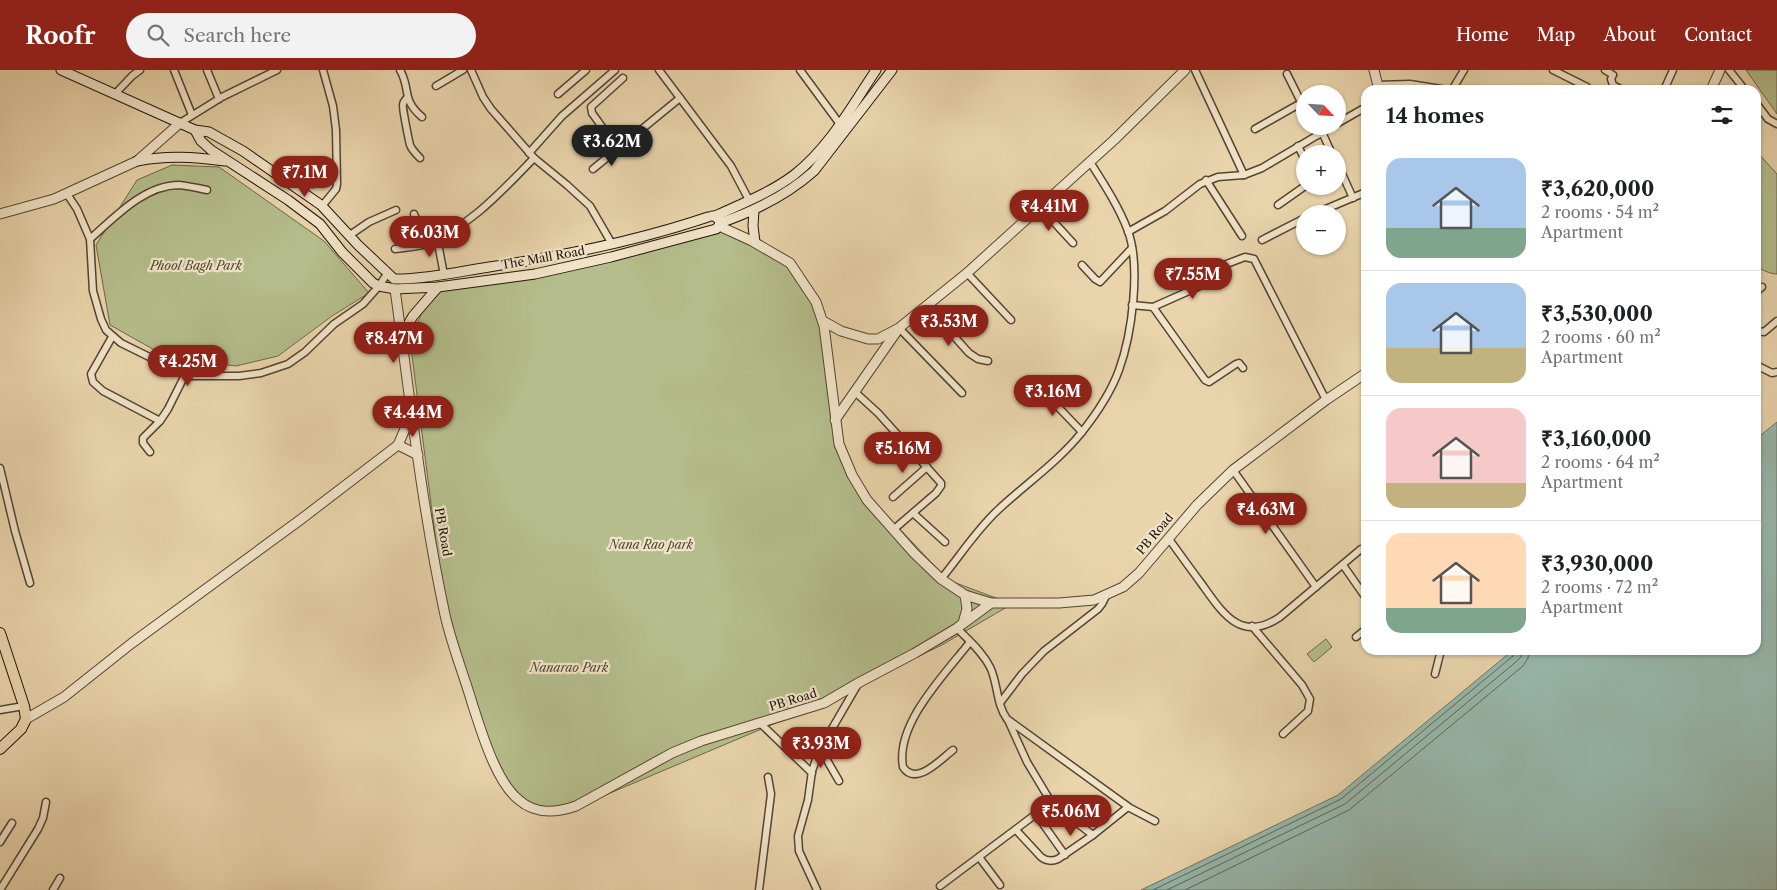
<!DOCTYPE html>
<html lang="en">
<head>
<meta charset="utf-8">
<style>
	body { margin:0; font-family:"Libre Caslon Text",serif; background:#f2f2f2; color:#202124; height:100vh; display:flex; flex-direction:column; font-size:19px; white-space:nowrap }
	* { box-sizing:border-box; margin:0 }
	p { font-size:16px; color:#757577 }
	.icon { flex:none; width:28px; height:28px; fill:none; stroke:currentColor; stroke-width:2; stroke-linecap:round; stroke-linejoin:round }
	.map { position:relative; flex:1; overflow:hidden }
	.sheet { position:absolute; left:1361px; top:15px; width:400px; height:570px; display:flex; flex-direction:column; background:#fff; border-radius:15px; box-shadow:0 1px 4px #0004 }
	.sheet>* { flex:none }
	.needle { width:32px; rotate:115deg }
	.controls { position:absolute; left:1296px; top:15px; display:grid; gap:10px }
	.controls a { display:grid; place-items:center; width:50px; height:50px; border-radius:50%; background:#fff; box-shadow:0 1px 4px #0004; font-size:25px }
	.price { position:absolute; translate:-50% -42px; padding:0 11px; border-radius:18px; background:#8f2418; color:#fff; font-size:16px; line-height:32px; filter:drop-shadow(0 1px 2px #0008) }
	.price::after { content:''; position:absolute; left:50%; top:30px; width:15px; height:11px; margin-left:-8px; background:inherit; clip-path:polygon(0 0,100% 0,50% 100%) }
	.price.active { background:#222; color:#fff }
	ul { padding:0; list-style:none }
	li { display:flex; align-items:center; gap:15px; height:125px; padding:0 25px }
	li+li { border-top:1px solid #e0e0e0 }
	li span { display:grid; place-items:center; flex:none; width:140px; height:100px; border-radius:15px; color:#555 }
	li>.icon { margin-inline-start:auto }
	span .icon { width:60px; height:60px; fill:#fffc; stroke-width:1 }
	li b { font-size:21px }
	h2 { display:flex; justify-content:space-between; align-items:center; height:60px; padding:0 25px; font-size:21px }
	header { display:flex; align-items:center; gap:30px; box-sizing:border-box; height:70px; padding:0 25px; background:#8f2418; color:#fff }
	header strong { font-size:24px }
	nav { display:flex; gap:28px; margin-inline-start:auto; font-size:18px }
	.search { width:350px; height:45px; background:#f2f2f2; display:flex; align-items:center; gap:12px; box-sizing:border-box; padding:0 18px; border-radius:28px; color:#757577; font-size:19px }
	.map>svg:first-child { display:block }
	.green { fill:#b4bd8b; stroke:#6b684a }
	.water { fill:#97b8ac; stroke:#68766b }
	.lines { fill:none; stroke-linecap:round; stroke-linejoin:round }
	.shore { stroke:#5c665b; stroke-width:1 }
	.minor-casing { stroke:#544432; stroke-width:9 }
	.tertiary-casing { stroke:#544432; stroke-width:11 }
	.secondary-casing { stroke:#22140a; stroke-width:11 }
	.primary-casing { stroke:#22140a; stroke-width:12 }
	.minor { stroke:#f1e3c8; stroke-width:6 }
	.tertiary { stroke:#f1e3c8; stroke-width:9 }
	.secondary { stroke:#f1e3c8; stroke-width:9 }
	.primary { stroke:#e9d4ab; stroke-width:10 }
	.labels { text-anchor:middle; stroke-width:4.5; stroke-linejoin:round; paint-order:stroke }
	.street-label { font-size:12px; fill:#22140a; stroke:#f1e3c8 }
	.park-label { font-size:12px; font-style:italic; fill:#4e4731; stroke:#f1e3c8 }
</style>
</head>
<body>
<header>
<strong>Roofr</strong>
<div class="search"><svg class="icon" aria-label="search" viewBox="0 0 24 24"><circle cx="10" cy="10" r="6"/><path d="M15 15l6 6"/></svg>Search here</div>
<nav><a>Home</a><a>Map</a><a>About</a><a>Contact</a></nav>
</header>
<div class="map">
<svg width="1777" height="820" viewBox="0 0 1777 820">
	<rect width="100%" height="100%" fill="#e9d4ab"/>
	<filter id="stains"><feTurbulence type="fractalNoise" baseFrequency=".004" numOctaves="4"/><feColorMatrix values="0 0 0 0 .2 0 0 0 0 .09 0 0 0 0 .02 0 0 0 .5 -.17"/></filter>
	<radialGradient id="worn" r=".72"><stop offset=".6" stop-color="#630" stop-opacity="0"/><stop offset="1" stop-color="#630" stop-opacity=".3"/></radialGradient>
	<g class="green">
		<polygon points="1746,0 1777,0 1777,44"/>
		<path d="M 1756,81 L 1777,104 L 1777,204 C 1771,204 1760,200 1756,195 Z"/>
		<polygon points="172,95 219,97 324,171 369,223 332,246 278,286 236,296 221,294 199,305 110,255 96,175 137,110"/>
		<polygon points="718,159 755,173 795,201 818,236 839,375 860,417 948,510 1012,534 942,575 797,644 563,743 518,734 481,667 446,550 410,270 423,240 441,221"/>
		<polygon points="1326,569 1332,577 1314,592 1307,584"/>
	</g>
	<polygon class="water" points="1777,352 1777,820 1141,820 1338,725 1513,580 1756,580 1756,369"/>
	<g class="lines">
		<g class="shore">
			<polyline points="1153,820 1341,729 1513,586 1516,580"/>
			<polyline points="1167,820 1345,734 1517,591 1521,587 1522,580"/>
			<polyline points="1185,820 1349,740 1523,596 1528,588 1529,580"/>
		</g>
		<g class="minor-casing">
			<g id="minor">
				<polyline points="174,0 192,45"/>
				<polyline points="207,0 219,29"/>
				<path d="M 400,0 C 411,19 401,29 422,47"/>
				<polyline points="471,0 483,27 491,39 534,88 567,115 590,136 612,174"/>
				<polyline points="659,0 731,96 749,130"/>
				<polyline points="800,0 842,57"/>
				<polyline points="1195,0 1244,105 1262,98 1333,56"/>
				<polyline points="1553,0 1587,17"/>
				<polyline points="1605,0 1613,5 1611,9 1613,15 1622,20"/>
				<polyline points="1729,0 1745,20"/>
				<polyline points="1287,4 1305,40"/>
				<polyline points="1378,15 1410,14 1447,20"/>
				<polyline points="436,16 463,0"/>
				<polyline points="1452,20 1464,0"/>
				<polyline points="1664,20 1673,0"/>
				<polyline points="115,24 132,6 140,0"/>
				<polyline points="558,24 586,0"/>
				<path d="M 407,28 C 406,29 403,32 403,35 C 402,37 409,71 410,75 C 412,80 416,84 420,88"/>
				<polyline points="1756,33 1768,49 1777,54"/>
				<polyline points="180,53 222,27 277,0"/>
				<polyline points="1338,53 1366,37"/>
				<polyline points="1313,56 1318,65"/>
				<polyline points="1255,59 1301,33"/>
				<polyline points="1322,62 1332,84"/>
				<polyline points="1298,76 1305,90"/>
				<polyline points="618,79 592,43 591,37 623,8"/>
				<polyline points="529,83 562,46 615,0"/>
				<polyline points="1338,95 1353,128"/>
				<polyline points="593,99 680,28"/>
				<polyline points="1206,110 1242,166"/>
				<polyline points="313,114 336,95"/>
				<polyline points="67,124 77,139 90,169 93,221 101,249 106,260 121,273 188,306 239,306 261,303 288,294 305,282 334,254 363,234 379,216 387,204"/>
				<polyline points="1278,135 1305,116"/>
				<polyline points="322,136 336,119 337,114 336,60 333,36 323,0"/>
				<polyline points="1040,137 1073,173"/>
				<polyline points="414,144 426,173"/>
				<polyline points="1314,144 1366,122"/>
				<polyline points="1128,162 1165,141 1200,114 1218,107 1244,105"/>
				<polyline points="350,165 369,152 396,140"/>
				<polyline points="437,168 444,205"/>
				<path d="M 90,169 C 114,148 144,115 179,115 C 188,116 198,118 207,120"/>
				<polyline points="1262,170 1305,148"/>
				<path d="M 395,179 C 404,178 414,177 422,175 C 467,160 502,121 534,88"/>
				<polyline points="1082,195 1095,209 1100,212 1132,178"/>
				<polyline points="967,203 1011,250"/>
				<polyline points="1195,206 1245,187 1254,189 1326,330"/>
				<polyline points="1756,222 1762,217"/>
				<polyline points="1132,235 1153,237 1205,310 1209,312 1236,294 1239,293 1243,298"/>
				<polyline points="927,236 969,283 978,289 988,291"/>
				<polyline points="1153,237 1225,205"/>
				<polyline points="899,258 962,323"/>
				<polyline points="1756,261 1764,262 1777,251"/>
				<polyline points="112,267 91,304 93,312 103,321 160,351"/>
				<polyline points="1756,295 1772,303 1777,302"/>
				<polyline points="1039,317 1082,362"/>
				<polyline points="855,322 878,343 941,413 941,416 936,423 893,460"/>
				<polyline points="150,382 143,373 143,368 160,351 168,339 185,305"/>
				<polyline points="0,398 15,461 30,513"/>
				<polyline points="1233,400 1316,517"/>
				<polyline points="893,427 927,397"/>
				<polyline points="913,443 945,472"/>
				<path d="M 1169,469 C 1179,483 1190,498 1201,513 C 1222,542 1240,574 1280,547 L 1361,479"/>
				<polyline points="1343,495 1366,528"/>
				<path d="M 941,509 C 960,486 977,459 999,439 C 1027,413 1059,391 1082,362 C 1097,343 1111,322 1119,300 C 1132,264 1141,197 1128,161 C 1119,137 1104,114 1090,92"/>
				<polyline points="1252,556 1302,615 1310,629 1308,641 1283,664"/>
				<path d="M 957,558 C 968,570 982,581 990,597 C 998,613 996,634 1007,649 L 1130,738 L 1155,751"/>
				<polyline points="1356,567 1366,559"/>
				<polyline points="1435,604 1441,580"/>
				<polyline points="1000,633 1022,604 1044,581 1098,539 1102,534 1106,526"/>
				<polyline points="0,640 24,636"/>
				<polyline points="1008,650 1027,692 1054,737"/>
				<polyline points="760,653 812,703"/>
				<polyline points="820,678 839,711"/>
				<path d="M 953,680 C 941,689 916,717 903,697 C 895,654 945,604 970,572"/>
				<polyline points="1036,744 1065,785"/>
				<path d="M 1016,760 L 1041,787 C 1046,791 1051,792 1058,789 L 1093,765 L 1128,737"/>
				<polyline points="0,772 12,753"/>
				<polyline points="979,787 1000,815"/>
				<polyline points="940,816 1036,744 1048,737 1058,739 1093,765"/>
				<polyline points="0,820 38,759 43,748 46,732"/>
				<polyline points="53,820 60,808"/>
				<polyline points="759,820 771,724 768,707"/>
				<polyline points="817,820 799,781 798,766 808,730 812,701 819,681 858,614"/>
			</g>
		</g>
		<g class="tertiary-casing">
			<g id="tertiary">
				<polyline points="1374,0 1379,20"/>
				<polyline points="1711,20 1720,0"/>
				<polyline points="0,144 54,129 137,91 180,53"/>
				<polyline points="719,156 752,171 790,193 816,232 824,256 839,374 852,405 867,430 914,483 941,509 965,525 991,533"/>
				<path d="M 395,219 C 410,328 422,438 445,545 C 452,576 464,605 473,636 C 482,663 496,712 519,730 C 536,745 556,743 576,736 L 672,683 L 701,671 L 824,633 L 860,612 L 915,583 L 957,558 L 991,533 L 1059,533 L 1094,530 L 1123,517 L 1139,503 L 1197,435 L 1233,400 L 1326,330 L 1366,303"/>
				<polyline points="823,251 841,261 868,269 878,269 899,258 967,203 1114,70 1185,0"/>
				<polyline points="835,350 897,261"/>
				<polyline points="398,375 418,385"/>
				<polyline points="963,553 967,539 965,525"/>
				<polyline points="26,649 64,627 132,573 300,450 398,375 411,345"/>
			</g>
		</g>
		<g class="secondary-casing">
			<g id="secondary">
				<path d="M 61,0 L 195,60 L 209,62 L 243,81 L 321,135 L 358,175 L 394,209 C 426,209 457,202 489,197 C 563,186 637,171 708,147"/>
				<polyline points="195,60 201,71 211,80 288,130 320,154 342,182 373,213 379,216 395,219 438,217 535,204 611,187 716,159 719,156 720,151 715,146"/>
				<path d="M 137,91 C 168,85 193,87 225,91"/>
				<polyline points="754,140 753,156 755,172"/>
				<path d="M 712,146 L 715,146 C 741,134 770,123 794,105 C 829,78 852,36 876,0"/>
				<path d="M 720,153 C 755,141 786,126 814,101 L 892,0"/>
				<polyline points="402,265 413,246 438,217"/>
			</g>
		</g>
		<g class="primary-casing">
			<polyline id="primary" points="0,563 24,636 26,649 21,659 0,679"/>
		</g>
		<use href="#minor" class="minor"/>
		<use href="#tertiary" class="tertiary"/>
		<use href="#secondary" class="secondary"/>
		<use href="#primary" class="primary"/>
	</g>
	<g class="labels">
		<g class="street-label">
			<text transform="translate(543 188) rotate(-10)" y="4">The Mall Road</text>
			<text transform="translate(443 462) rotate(80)" y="4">PB Road</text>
			<text transform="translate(1155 464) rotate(-50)" y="4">PB Road</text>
			<text transform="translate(793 630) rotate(-17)" y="4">PB Road</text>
		</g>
		<g class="park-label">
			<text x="196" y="200">Phool Bagh Park</text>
			<text x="651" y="479">Nana Rao park</text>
			<text x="569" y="602">Nanarao Park</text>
		</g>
	</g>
	<rect width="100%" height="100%" filter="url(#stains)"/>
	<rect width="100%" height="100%" fill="url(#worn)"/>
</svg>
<div class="controls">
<a><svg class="needle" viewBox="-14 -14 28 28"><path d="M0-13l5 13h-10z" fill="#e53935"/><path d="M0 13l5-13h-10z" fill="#757577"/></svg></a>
<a>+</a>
<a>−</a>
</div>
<b class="price active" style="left:612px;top:97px">₹3.62M</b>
<b class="price" style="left:305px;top:128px">₹7.1M</b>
<b class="price" style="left:1049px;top:162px">₹4.41M</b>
<b class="price" style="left:430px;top:188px">₹6.03M</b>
<b class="price" style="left:1193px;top:230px">₹7.55M</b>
<b class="price" style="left:949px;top:277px">₹3.53M</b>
<b class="price" style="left:394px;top:294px">₹8.47M</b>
<b class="price" style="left:188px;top:317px">₹4.25M</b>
<b class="price" style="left:1053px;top:347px">₹3.16M</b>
<b class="price" style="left:413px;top:368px">₹4.44M</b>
<b class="price" style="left:903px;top:404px">₹5.16M</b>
<b class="price" style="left:1266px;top:465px">₹4.63M</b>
<b class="price" style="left:821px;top:699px">₹3.93M</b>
<b class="price" style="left:1071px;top:767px">₹5.06M</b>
<section class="sheet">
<h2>14 homes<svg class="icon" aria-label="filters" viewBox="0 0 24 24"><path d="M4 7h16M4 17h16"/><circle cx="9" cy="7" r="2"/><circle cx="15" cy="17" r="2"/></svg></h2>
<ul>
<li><span style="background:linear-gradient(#a9c7e8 70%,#7fa58c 0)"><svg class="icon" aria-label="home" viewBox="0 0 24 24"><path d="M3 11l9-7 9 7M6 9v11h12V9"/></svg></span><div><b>₹3,620,000</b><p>2 rooms · 54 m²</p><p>Apartment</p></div></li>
<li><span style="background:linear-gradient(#a9c7e8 65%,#c2b280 0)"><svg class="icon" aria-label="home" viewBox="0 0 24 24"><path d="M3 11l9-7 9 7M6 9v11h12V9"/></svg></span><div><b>₹3,530,000</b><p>2 rooms · 60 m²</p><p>Apartment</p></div></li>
<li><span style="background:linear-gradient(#f6c9c9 75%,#c2b280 0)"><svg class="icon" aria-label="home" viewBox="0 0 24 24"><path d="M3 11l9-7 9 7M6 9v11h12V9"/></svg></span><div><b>₹3,160,000</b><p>2 rooms · 64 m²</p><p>Apartment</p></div></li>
<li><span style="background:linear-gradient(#ffd9b3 75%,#7fa58c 0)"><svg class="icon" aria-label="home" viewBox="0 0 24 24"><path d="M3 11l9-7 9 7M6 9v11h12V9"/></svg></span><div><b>₹3,930,000</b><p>2 rooms · 72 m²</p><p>Apartment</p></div></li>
</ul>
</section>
</div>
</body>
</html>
